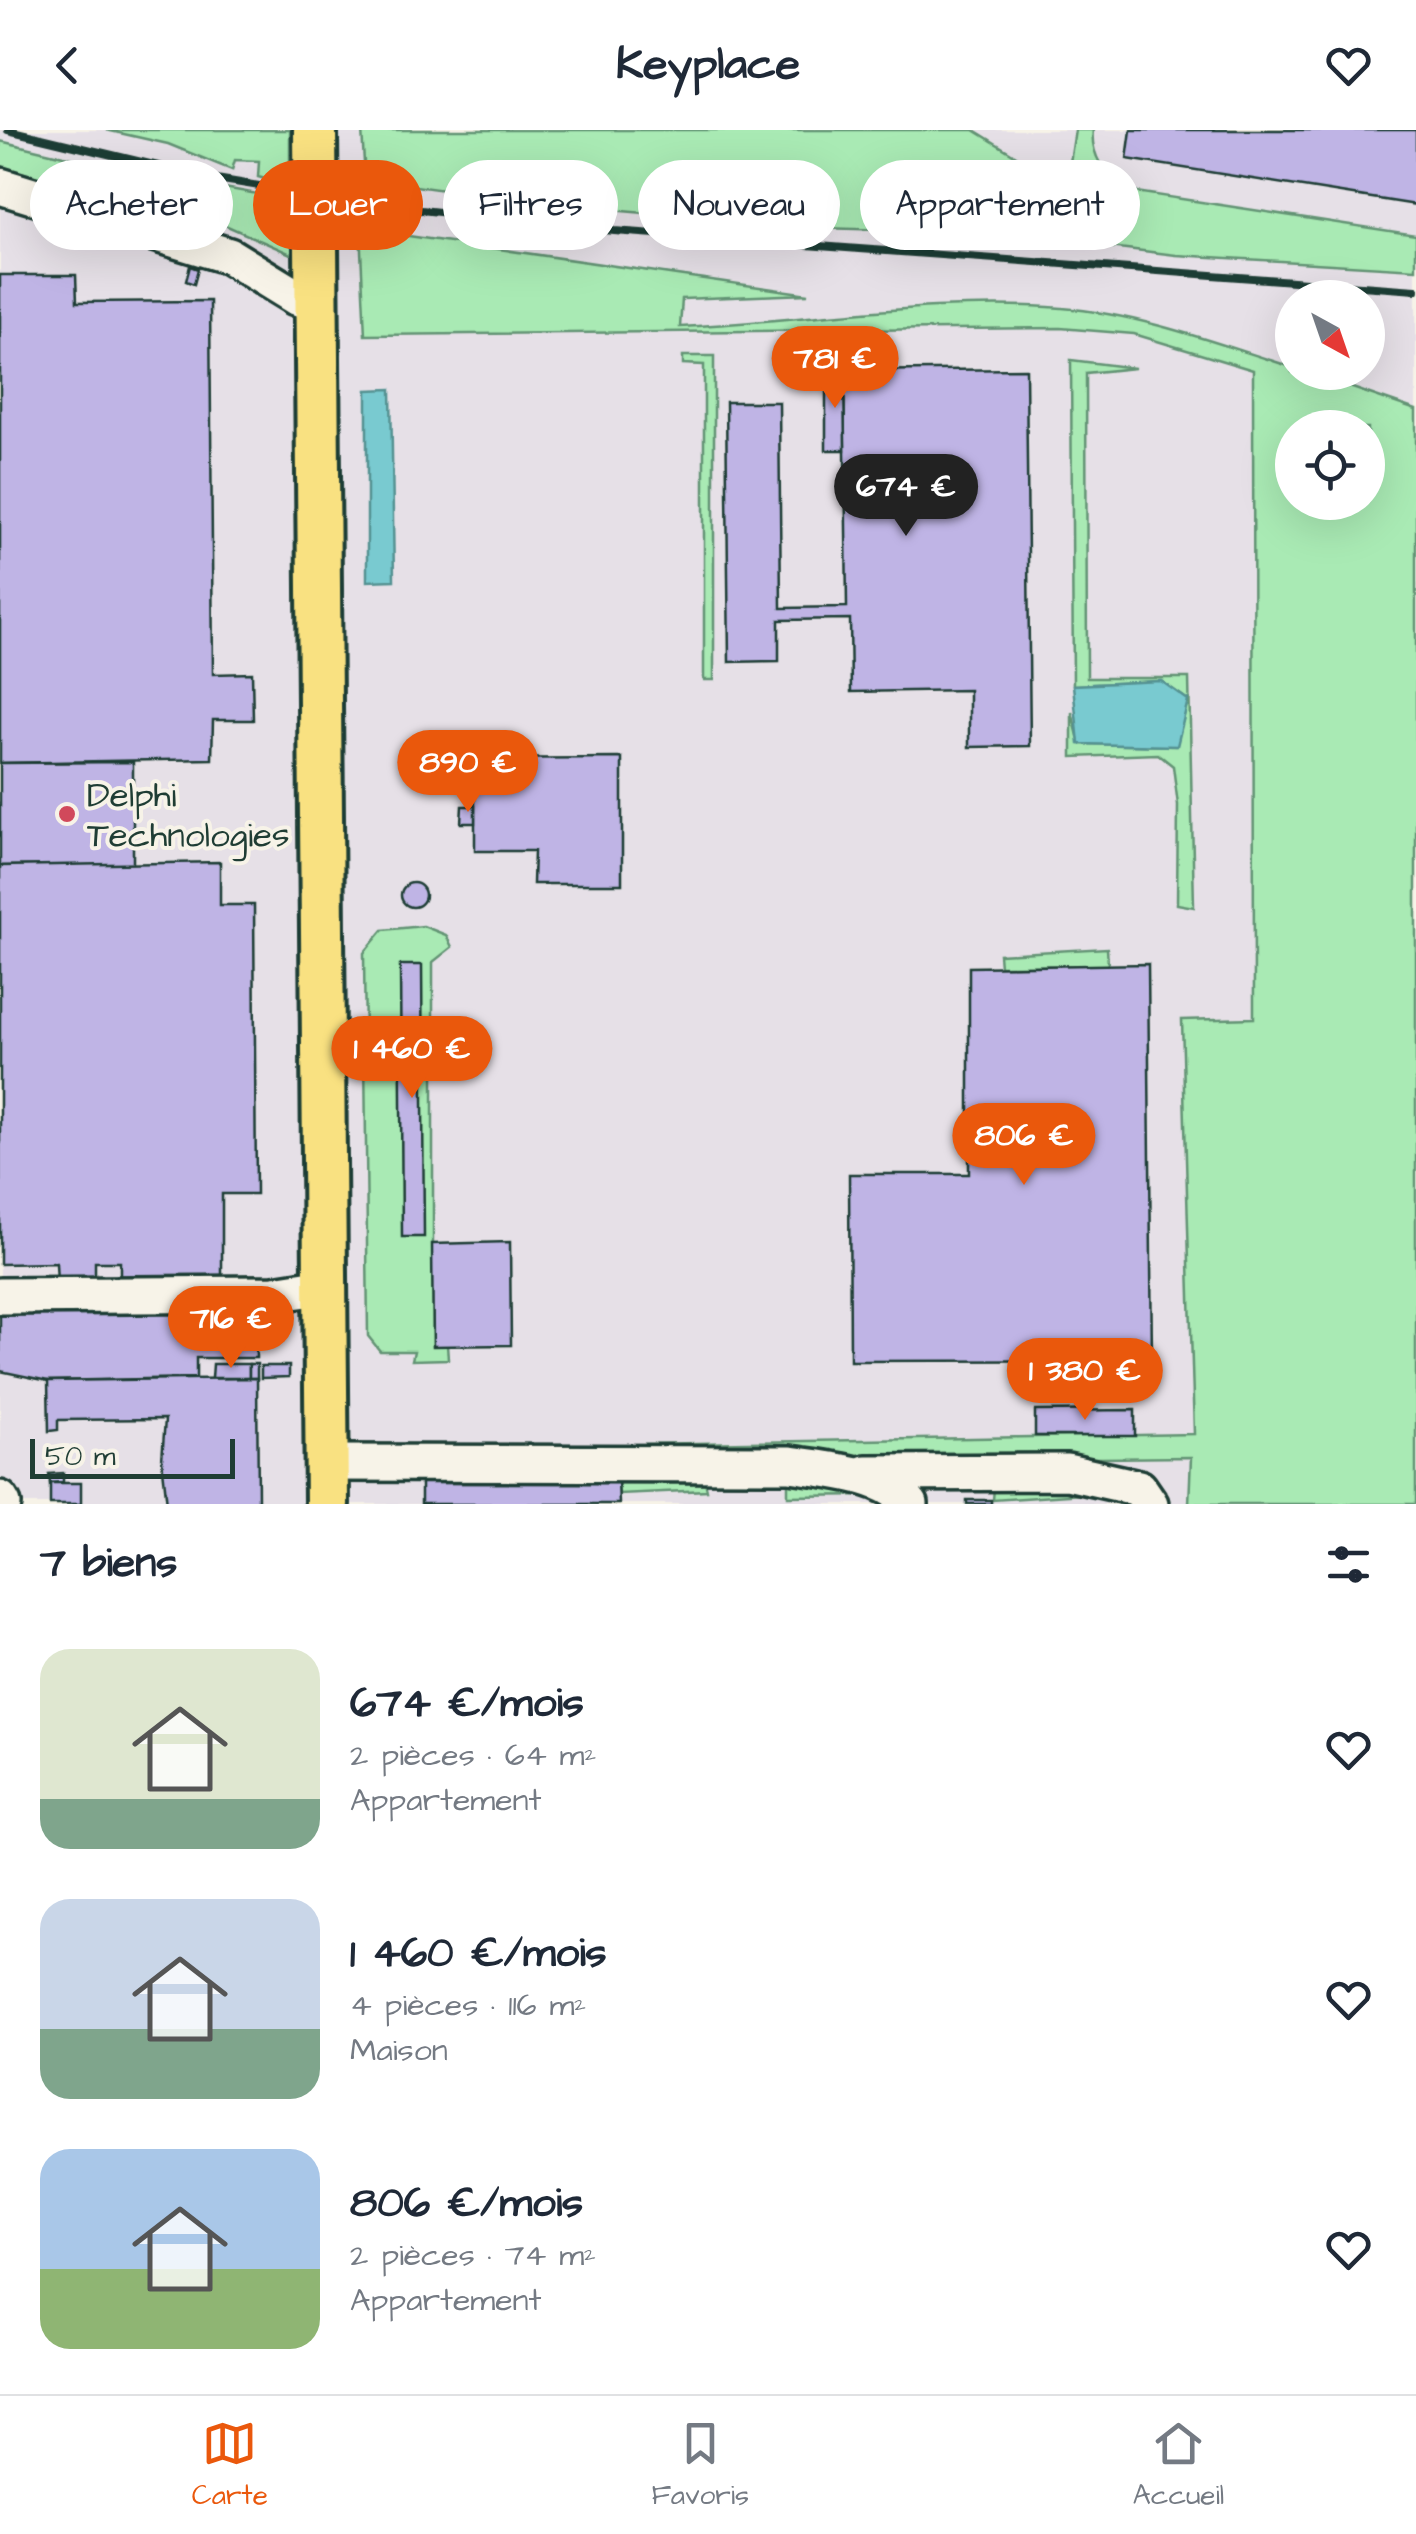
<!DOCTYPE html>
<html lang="fr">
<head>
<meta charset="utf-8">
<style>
	body { margin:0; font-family:"Architects Daughter",sans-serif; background:#f6f6f7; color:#1f2937; height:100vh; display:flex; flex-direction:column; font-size:38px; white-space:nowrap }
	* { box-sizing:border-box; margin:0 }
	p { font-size:32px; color:#747a83 }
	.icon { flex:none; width:55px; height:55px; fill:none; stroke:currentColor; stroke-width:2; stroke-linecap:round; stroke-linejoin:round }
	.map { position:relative; height:1374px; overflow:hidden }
	.sheet { display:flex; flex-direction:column; background:#fff; flex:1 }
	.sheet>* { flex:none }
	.banner { position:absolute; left:30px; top:30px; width:1358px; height:90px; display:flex; gap:20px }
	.needle { width:65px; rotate:140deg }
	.controls { position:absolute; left:1275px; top:150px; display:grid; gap:20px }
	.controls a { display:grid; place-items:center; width:110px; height:110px; border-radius:50%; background:#fff; box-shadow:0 10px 40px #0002; font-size:50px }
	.scale { position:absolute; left:30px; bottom:25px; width:205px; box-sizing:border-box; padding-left:10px; border:5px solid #1f3d34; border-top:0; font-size:28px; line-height:35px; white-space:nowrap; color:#1f3d34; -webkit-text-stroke:8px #f7f3e8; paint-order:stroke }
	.price { position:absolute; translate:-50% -85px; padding:0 22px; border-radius:35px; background:#ea580c; color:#fff; font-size:32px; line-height:65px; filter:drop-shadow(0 2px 5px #0008) }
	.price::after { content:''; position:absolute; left:50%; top:60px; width:30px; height:22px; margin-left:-15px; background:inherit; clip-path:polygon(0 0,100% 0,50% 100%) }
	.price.current { background:#222; color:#fff }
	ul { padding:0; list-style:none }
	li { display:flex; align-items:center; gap:30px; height:250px; padding:0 40px }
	li span { display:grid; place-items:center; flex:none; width:280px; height:200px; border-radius:30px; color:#555 }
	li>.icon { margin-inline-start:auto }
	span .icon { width:120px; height:120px; fill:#fffc; stroke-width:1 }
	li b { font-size:42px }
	h2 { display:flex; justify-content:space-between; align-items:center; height:120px; padding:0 40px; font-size:42px }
	.chip { padding:0 35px; border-radius:45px; background:#fff; box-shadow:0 10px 40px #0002; font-size:35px; line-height:90px }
	.chip.current { background:#ea580c; color:#fff }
	header { display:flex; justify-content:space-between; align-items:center; height:130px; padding:0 40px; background:#fff; font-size:45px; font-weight:700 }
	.tab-bar { display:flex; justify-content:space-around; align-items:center; height:140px; border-top:2px solid #e0e1e3; background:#fff; font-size:28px; color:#747a83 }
	.tab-bar a { display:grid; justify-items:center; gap:5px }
	.tab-bar .current { color:#ea580c }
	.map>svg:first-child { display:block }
	.built { fill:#e6e0e7; fill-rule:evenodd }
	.green { fill:#a9eab4; stroke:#649474; stroke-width:2.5; fill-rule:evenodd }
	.water { fill:#79cad0; stroke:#559292; stroke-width:2.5 }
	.building { fill:#bfb4e5; stroke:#1f3d34; stroke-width:2.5 }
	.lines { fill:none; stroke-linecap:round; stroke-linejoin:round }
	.minor-casing { stroke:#1f3d34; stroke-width:42 }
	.major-casing { stroke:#1f3d34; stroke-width:50 }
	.minor { stroke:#f7f3e8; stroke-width:35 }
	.major { stroke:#f9e181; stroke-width:42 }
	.rail { stroke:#1f3d34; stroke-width:8 }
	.poi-dot { fill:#d1495b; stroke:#f7f3e8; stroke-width:4 }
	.labels { text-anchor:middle; stroke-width:8; stroke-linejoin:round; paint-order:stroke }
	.poi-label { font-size:35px; fill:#1f3d34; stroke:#f7f3e8; text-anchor:start }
</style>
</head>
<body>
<header><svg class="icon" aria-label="back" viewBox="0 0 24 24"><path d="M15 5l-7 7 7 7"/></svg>Keyplace<svg class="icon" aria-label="heart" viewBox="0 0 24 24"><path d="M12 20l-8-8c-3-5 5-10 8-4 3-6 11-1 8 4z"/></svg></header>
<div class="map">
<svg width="1416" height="1374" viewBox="0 0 1416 1374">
	<rect width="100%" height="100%" fill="#f7f3e8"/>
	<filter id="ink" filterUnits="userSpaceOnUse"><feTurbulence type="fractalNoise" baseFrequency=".01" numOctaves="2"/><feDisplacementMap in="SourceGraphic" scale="20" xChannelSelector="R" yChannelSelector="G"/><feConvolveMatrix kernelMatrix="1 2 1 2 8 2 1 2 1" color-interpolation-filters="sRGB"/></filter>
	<g filter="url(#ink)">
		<path class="built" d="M 0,0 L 1416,0 L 1416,1374 L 0,1374 ZM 1292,168 L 1368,168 L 1368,242 L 1292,242 ZM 1292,298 L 1368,298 L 1368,372 L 1292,372 Z"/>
		<g class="green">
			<polygon points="106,0 290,0 290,32 276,52 258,47 259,31 235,30 232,40 168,14"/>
			<path d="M 362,0 L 974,0 L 1047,45 L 1069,39 L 1075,0 L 1093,0 C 1090,25 1104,44 1123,60 L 1416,105 L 1416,139 L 1176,125 L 994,103 L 820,98 L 552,75 L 365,49 Z"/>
			<polygon points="0,11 114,38 291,70 293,125 207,87 102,66 0,36"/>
			<path d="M 360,99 L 808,164 L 682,169 L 680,197 C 806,191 936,168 1062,178 C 1140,184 1219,214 1292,237 L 1292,242 L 1309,243 L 1416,280 L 1416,1374 L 1189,1374 L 1191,1327 L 832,1331 L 804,1318 L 644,1314 L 1194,1304 L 1182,890 L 1254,888 L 1253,240 L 1134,204 L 1060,198 L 365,205 ZM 1292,298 L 1368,298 L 1368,372 L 1292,372 Z"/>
			<polygon points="683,226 714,226 714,550 704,550 704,235 683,234"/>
			<polygon points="1071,230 1135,238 1086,243 1087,548 1189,548 1194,777 1177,774 1178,675 1173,636 1158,624 1072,627 1072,582 1080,614 1176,616 1188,570 1161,551 1073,555"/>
			<polygon points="423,796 446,805 452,817 433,832 433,1215 447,1215 448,1229 412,1230 414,1221 380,1221 368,1206 364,823 383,800"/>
			<polygon points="1107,818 1108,835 1000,836 999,824"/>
			<polygon points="995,1347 1113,1362 993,1370"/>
			<polygon points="618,1350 705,1351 707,1360 619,1364"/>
			<polygon points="788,1350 873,1365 788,1366"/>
		</g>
		<g class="water">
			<polygon points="391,259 394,450 367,451 367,260"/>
			<polygon points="1161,551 1188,570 1177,616 1079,614 1073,555"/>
		</g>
		<g class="building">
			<polygon points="1131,0 1416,0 1416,75 1127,29"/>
			<polygon points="190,136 198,139 194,154 186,151"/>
			<polygon points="0,145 76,145 77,172 210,171 213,544 252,543 253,590 213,590 212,629 0,633"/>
			<polygon points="1026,239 1030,616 969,617 969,560 851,562 850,489 779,490 779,531 729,532 726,272 779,272 781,478 847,477 844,241"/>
			<polygon points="826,240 844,241 845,320 826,320"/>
			<polygon points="622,628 622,754 533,754 534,721 475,721 475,629"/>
			<polygon points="133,632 133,735 0,736 0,633"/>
			<polygon points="462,676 475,676 475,693 461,693"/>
			<polygon points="220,732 220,775 254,775 256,1064 222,1064 222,1151 120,1152 120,1132 95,1132 95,1152 57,1153 56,1133 0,1134 0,736"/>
			<circle cx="413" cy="765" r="12"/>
			<polygon points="1148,834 1152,1230 850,1231 849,1044 969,1044 969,837"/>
			<polygon points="400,835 422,835 424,1107 402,1107"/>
			<polygon points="510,1112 511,1215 433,1216 432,1114"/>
			<polygon points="255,1177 256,1228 196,1228 196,1248 48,1251 0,1241 0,1181"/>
			<polygon points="213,1234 249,1234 249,1248 212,1248"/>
			<rect x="249" y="1234" width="8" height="14"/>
			<polygon points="261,1236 289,1236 289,1247 261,1248"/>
			<polygon points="257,1248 258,1372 167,1374 162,1330 165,1289 58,1290 58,1300 49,1301 48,1251"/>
			<polygon points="1135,1280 1135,1306 1035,1306 1035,1281"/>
			<polygon points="63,1343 63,1352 50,1353 49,1344"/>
			<polygon points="618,1350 619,1374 421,1374 421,1352"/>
			<rect x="50" y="1353" width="31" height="21"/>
			<rect x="967" y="1370" width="24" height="4"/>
		</g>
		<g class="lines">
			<g class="minor-casing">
				<g id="minor">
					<polyline points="0,56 229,126 296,167 319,175"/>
					<polyline points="0,1166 274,1164 325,1156"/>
					<path d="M 327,1333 L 790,1334 C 828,1340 885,1343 910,1374"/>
					<polyline points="866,1343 1067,1342 1139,1358 1150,1374"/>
					<polyline points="0,1369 3,1374"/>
				</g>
			</g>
			<g class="major-casing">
				<polyline id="major" points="315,0 327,1374"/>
			</g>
			<use href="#minor" class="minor"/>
			<use href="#major" class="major"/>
			<g class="rail">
				<polyline points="8,0 204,47 375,75 614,101 1416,160"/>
				<polyline points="502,101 537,108"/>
			</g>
		</g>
	</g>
	<circle class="poi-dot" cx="67" cy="684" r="10"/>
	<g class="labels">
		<g class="poi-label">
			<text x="87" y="676">Delphi<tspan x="87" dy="40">Technologies</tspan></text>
		</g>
	</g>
</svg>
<div class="controls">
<a><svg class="needle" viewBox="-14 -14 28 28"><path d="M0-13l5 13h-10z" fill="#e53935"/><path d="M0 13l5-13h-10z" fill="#747a83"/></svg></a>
<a><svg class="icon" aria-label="locate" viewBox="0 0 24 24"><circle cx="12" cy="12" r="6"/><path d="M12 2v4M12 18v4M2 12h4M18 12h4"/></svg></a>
</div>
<div class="scale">50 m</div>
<b class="price" style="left:835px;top:281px">781 €</b>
<b class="price current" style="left:906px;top:409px">674 €</b>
<b class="price" style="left:468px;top:685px">890 €</b>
<b class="price" style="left:412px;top:971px">1 460 €</b>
<b class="price" style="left:1024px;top:1058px">806 €</b>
<b class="price" style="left:231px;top:1241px">716 €</b>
<b class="price" style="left:1085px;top:1293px">1 380 €</b>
<div class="banner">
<a class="chip">Acheter</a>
<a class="chip current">Louer</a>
<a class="chip">Filtres</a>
<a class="chip">Nouveau</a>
<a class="chip">Appartement</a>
</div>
</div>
<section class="sheet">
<h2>7 biens<svg class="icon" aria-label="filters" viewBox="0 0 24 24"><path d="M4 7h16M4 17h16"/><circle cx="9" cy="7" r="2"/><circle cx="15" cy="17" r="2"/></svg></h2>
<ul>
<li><span style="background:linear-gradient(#dfe7d0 75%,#7fa58c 0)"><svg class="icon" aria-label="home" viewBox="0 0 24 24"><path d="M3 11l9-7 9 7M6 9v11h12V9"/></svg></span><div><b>674 €/mois</b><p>2 pièces · 64 m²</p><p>Appartement</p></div><svg class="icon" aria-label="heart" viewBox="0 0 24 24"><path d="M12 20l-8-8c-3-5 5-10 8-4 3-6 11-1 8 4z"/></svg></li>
<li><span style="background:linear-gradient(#c9d6e8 65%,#7fa58c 0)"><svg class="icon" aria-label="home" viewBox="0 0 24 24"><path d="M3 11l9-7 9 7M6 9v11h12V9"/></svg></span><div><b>1 460 €/mois</b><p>4 pièces · 116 m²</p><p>Maison</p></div><svg class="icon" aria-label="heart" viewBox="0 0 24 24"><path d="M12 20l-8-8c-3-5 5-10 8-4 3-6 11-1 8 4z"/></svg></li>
<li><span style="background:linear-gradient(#a9c7e8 60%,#8fb573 0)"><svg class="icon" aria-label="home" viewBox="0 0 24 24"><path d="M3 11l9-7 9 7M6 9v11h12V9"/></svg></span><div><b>806 €/mois</b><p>2 pièces · 74 m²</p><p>Appartement</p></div><svg class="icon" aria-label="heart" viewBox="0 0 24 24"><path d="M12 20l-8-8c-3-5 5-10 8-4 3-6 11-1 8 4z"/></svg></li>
</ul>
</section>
<nav class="tab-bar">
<a class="current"><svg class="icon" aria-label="map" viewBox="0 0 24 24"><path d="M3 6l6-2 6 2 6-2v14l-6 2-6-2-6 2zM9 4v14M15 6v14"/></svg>Carte</a>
<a><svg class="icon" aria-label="saved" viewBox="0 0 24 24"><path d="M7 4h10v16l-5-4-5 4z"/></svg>Favoris</a>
<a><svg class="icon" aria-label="home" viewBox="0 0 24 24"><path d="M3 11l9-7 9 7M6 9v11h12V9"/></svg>Accueil</a>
</nav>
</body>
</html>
